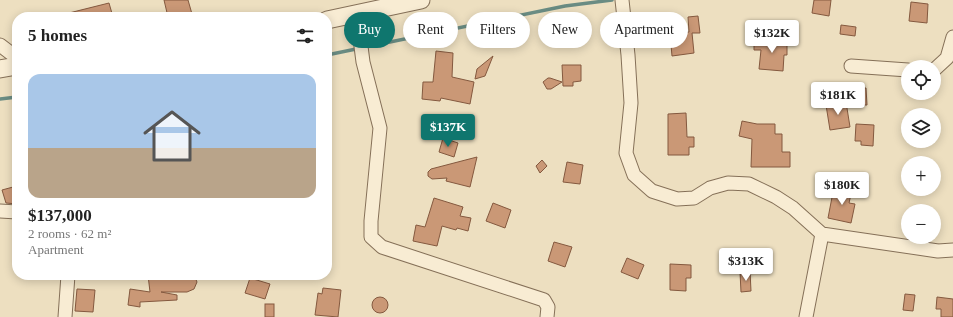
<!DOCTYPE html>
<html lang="en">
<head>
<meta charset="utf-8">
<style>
	body { margin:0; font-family:Georgia,serif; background:#f6f6f6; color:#222; height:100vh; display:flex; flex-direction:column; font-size:15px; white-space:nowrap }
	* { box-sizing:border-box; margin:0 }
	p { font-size:13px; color:#767676 }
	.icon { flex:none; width:22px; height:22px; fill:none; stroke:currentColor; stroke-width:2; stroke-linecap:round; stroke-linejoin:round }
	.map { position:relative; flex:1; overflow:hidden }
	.panel { position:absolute; left:12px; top:12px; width:320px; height:268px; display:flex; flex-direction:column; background:#fff; border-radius:16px; box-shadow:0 2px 10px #0003 }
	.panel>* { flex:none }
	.top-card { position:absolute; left:344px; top:12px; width:380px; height:36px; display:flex; gap:8px }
	.tools { position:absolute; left:901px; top:60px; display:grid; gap:8px }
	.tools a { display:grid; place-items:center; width:40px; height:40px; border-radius:50%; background:#fff; box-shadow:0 2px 10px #0003; font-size:20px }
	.price { position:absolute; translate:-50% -34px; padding:0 9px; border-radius:4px; background:#fff; color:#222; font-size:13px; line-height:26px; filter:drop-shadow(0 1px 2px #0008) }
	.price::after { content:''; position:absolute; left:50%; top:24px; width:12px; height:9px; margin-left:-6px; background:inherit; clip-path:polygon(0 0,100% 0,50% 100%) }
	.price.selected { background:#0f766e; color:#fff }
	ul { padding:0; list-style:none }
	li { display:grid; align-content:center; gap:8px; height:212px; padding:0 16px }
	li span { display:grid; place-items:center; height:124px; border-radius:12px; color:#555 }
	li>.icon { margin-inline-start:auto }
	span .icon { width:72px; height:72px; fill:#fffc; stroke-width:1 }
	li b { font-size:17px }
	h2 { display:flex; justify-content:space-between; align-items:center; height:48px; padding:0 16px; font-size:17px }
	.pill { padding:0 14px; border-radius:18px; background:#fff; box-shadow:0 2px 10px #0003; font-size:14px; line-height:36px }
	.pill.selected { background:#0f766e; color:#fff }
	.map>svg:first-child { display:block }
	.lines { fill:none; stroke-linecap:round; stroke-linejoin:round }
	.stream { stroke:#6a8c83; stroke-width:3.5 }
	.building { fill:#ca9876; stroke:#84593f }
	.minor-casing { stroke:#857058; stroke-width:15 }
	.tertiary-casing { stroke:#857058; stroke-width:19 }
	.minor { stroke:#f8ecd3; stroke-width:13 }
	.tertiary { stroke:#f8ecd3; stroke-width:17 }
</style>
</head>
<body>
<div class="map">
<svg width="953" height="317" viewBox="0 0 953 317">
	<rect width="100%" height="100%" fill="#eddfc0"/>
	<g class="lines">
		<g class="stream">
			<polyline points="327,55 565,6 612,0"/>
			<polyline points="0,99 17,97"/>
		</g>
	</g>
	<g class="building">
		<polygon points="164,0 188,0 192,14 179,17 168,17"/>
		<polygon points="814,0 831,0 829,16 812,13"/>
		<polygon points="911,2 928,4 927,23 909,21"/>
		<polygon points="109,3 113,17 69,17 69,13"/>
		<polygon points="698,16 700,33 692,33 694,53 672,56 670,34 689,32 688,17"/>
		<polygon points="841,25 856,27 855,36 840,34"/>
		<polygon points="754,40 787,40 787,55 784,55 783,71 759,69 761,50 754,50"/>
		<polygon points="436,51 453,53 452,77 474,82 470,104 441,98 440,101 422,99 423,82 433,82"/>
		<polygon points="493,56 485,76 475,79 477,69"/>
		<polygon points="562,65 581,65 581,81 573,82 573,86 563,86"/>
		<polygon points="548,78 550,78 562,82 551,89 547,89 543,82"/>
		<polygon points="866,88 867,105 849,105 849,89"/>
		<polygon points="846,102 850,127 830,130 826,105"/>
		<polygon points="686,113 687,137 694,137 694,147 689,147 689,155 668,155 668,114"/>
		<polygon points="742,121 757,124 775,124 775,134 782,134 782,152 790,152 790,167 751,167 752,139 739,136"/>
		<polygon points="856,124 874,125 873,146 861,145 861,141 855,141"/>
		<polygon points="443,138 458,143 454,157 439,152"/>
		<polygon points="477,157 470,187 446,181 447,178 432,179 428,176 428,172 431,169"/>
		<polygon points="542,160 547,166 540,173 536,166"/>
		<polygon points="567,162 583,165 580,184 563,182"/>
		<polygon points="13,187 17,204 6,203 2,190"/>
		<polygon points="834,187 852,190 849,203 855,204 851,223 828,218"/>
		<polygon points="434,198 463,207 460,216 471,218 468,231 457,228 456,230 442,226 437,246 413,241 416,225 425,227"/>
		<polygon points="493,203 511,210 505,228 486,221"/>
		<polygon points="554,242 572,247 565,267 548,261"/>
		<polygon points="767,254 770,269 756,272 753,257"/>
		<polygon points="627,258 644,265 638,279 621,272"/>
		<polygon points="670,264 691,265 691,278 686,278 686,291 670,290"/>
		<polygon points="750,271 751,291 741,292 740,272"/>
		<polygon points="148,275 194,275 197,282 194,289 187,292 161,292 177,295 177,300 140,302 140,307 128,305 130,289 150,292"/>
		<polygon points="250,278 270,284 265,299 245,293"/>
		<polygon points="323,288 341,290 338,317 315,315 318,293 322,294"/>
		<polygon points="77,289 95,290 93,312 75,311"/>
		<polygon points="905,294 915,295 913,311 903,310"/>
		<polygon points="937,297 953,299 953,317 941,317 941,309 936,309"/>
		<circle cx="380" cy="305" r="8"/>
		<rect x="265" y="304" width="9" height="13"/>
	</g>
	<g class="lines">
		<g class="minor-casing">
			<g id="minor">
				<polyline points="622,0 628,55 631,103 626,153 634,175 652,191 677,199 694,198 710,188 728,183 749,184 776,197 793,208 822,234 938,251 953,250"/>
				<polyline points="357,15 363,62 380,128 371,221 371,237 382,247 544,300 548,307 547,317"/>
				<polyline points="0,45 17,58"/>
				<polyline points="851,66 908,70"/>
				<polyline points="934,70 947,58 953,37"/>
				<polyline points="0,211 17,212"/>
				<polyline points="65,317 68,275"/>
				<polyline points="806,317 822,234"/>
			</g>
		</g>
		<g class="tertiary-casing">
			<g id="tertiary">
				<polyline points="327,20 421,0"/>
				<polyline points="0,69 17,66"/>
			</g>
		</g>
		<use href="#minor" class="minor"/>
		<use href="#tertiary" class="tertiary"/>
	</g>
</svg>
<div class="tools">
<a><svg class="icon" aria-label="locate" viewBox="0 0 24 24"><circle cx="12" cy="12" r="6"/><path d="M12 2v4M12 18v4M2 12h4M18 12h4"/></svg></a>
<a><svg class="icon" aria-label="layers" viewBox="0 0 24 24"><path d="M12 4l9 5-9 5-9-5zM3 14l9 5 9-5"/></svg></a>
<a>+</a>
<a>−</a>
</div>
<b class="price" style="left:772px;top:54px">$132K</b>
<b class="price" style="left:838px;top:116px">$181K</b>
<b class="price selected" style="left:448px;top:148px">$137K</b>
<b class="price" style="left:842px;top:206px">$180K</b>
<b class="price" style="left:746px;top:282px">$313K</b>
<div class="top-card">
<a class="pill selected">Buy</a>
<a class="pill">Rent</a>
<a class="pill">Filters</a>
<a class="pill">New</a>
<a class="pill">Apartment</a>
</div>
<section class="panel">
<h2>5 homes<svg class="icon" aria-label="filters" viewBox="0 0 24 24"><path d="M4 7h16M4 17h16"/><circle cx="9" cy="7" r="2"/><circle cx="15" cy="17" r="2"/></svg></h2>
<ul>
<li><span style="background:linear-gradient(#a9c7e8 60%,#b9a48a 0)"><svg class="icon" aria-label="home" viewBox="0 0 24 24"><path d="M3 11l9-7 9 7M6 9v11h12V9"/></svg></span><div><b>$137,000</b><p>2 rooms · 62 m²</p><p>Apartment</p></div></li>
</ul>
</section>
</div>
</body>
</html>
